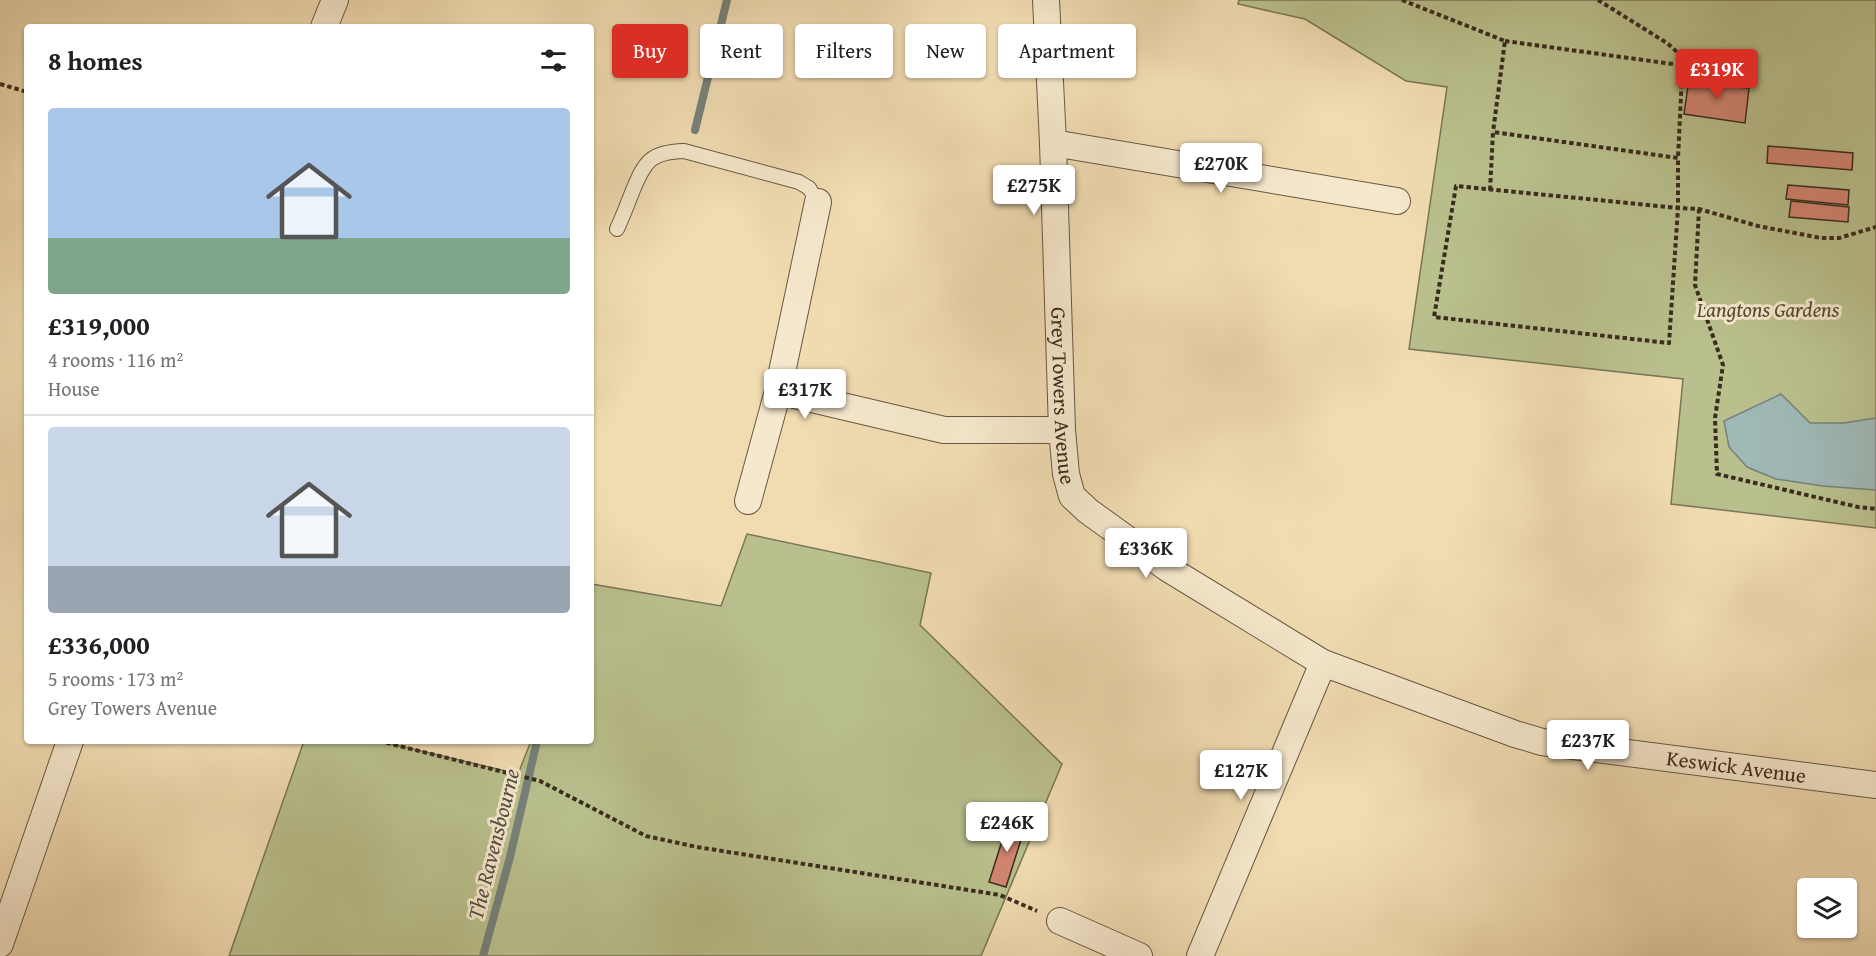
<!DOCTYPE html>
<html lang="en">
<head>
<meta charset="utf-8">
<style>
	body { margin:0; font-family:"Gentium Book Plus",serif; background:#f6f6f6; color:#202124; height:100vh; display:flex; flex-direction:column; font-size:22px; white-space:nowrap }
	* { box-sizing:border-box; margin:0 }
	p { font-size:20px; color:#757577 }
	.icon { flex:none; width:33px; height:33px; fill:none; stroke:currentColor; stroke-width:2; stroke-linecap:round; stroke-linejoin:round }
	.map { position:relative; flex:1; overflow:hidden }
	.drawer { position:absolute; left:24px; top:24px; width:570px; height:720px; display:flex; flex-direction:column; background:#fff; border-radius:6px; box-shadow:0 2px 4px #0004 }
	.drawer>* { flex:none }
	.hud { position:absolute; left:612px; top:24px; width:570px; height:54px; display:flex; gap:12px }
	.controls { position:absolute; left:1797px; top:878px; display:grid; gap:12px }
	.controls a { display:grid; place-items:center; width:60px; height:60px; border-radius:6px; background:#fff; box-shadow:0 2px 4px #0004; font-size:30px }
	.price { position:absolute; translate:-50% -51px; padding:0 14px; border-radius:6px; background:#fff; color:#222; font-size:20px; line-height:39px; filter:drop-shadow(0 2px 3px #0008) }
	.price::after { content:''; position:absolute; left:50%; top:36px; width:18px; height:14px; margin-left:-9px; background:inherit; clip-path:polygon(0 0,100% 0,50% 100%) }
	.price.active { background:#d93025; color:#fff }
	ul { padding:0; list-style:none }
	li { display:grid; align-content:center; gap:12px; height:318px; padding:0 24px }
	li+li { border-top:2px solid #e0e0e0 }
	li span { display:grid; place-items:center; height:186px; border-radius:6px; color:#555 }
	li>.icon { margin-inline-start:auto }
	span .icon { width:108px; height:108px; fill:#fffc; stroke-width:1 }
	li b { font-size:26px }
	h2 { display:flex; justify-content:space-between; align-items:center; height:72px; padding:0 24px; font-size:26px }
	.chip { padding:0 21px; border-radius:6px; background:#fff; box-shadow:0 2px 4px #0004; font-size:21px; line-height:54px }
	.chip.active { background:#d93025; color:#fff }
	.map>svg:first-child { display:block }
	.green { fill:#b9c08d; stroke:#7a7656; stroke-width:1.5 }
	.water { fill:#9fb9b7; stroke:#77817a; stroke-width:1.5 }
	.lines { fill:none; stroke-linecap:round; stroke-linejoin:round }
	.stream { stroke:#77817a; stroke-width:8 }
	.building { fill:#d38572; stroke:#3a2c1e; stroke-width:1.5 }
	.lane-casing { stroke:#685843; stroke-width:16 }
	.street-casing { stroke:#685843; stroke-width:28 }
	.path { stroke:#3a2c1e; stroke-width:4; stroke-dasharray:4.5 3; stroke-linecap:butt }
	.lane { stroke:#f6e8cd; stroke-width:14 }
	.street { stroke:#f6e8cd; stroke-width:26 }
	.labels { text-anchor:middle; stroke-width:6; stroke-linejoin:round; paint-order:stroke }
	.park-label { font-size:21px; font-style:italic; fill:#534a34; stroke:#f6e8cd }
	.street-label { font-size:21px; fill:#3a2c1e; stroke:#f6e8cd }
	.water-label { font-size:22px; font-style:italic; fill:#534f44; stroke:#f6e8cd }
</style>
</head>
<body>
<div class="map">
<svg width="1876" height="956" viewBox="0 0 1876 956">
	<rect width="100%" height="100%" fill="#f1dcb2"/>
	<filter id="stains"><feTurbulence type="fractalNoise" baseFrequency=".00333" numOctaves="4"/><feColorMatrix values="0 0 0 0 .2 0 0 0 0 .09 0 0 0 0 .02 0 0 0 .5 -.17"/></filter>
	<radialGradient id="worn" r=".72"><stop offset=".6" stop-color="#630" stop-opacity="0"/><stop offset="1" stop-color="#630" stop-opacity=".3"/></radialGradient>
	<g class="green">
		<polygon points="1239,0 1876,0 1876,528 1671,504 1683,379 1409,349 1447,87 1406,81 1305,19 1238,4"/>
		<polygon points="747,534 931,573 920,625 1062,764 981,956 229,956 304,741 379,741 518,774 531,741 591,741 591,584 721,606"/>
	</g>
	<polygon class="water" points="1781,394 1810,423 1844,423 1876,418 1876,490 1823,486 1776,479 1747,467 1729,447 1724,421"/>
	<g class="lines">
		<g class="stream">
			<polyline points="695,130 727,0"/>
			<polyline points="483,956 510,857 537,741"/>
		</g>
	</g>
	<g class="building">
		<polygon points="1710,77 1737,81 1737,87 1749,88 1745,123 1684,114 1689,79 1709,82"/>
		<polygon points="1768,146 1853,153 1852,170 1767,163"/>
		<polygon points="1788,185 1849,190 1848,205 1786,199"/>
		<polygon points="1791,201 1849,207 1848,222 1789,217"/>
		<polygon points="1009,819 1026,824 1006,887 989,882"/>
	</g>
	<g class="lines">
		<g class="lane-casing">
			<path id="lane" d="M 617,229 C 623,216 628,203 633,190 C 645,161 651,152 684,151 L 799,182 L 809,188 L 818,202"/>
		</g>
		<g class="street-casing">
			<g id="street">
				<path id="s1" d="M 1046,0 L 1053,143 L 1062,430 L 1066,474 L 1072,496 L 1088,511 L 1167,568 L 1323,663 L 1515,734 L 1542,742 L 1876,785"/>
				<polyline points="324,27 335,0"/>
				<polyline points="1053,143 1397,201"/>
				<polyline points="818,202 778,391 944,430 1062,430"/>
				<polyline points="748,501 778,391"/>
				<polyline points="1060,921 1139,956"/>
				<polyline points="0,944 70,741"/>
				<polyline points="1200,956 1323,663"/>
			</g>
		</g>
		<g class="path">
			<polyline points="1402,0 1505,41 1493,132"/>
			<polyline points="1598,0 1667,43 1678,53 1682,75 1678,158"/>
			<polyline points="1505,41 1680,65"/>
			<polyline points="0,84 27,92"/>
			<polyline points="1490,190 1493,132 1678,158 1678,208 1669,343 1434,317 1456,186 1678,208 1699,209 1758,226 1821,238 1839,238 1876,227"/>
			<polyline points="1699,209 1695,285 1723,365 1715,418 1717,474 1858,507 1876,509"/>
			<polyline points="379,741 540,781 646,836 697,847 1000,895 1037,911"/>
		</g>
		<use href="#lane" class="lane"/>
		<use href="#street" class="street"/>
	</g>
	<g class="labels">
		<g class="park-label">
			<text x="1768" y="317">Langtons Gardens</text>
		</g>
		<g class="street-label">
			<text dy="7" stroke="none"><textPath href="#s1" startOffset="396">Grey Towers Avenue</textPath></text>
			<text dy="7" stroke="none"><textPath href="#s1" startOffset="1228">Keswick Avenue</textPath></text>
		</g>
		<g class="water-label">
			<text transform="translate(493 844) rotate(-76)" y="8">The Ravensbourne</text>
		</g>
	</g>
	<rect width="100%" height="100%" filter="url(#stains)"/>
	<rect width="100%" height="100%" fill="url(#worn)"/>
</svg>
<div class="controls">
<a><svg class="icon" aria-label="layers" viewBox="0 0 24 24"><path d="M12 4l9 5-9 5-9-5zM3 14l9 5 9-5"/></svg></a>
</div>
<b class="price active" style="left:1717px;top:100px">£319K</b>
<b class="price" style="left:1221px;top:194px">£270K</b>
<b class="price" style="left:1034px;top:216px">£275K</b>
<b class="price" style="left:805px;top:420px">£317K</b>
<b class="price" style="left:1146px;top:579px">£336K</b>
<b class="price" style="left:1588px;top:771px">£237K</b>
<b class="price" style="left:1241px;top:801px">£127K</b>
<b class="price" style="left:1007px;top:853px">£246K</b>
<div class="hud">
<a class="chip active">Buy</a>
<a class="chip">Rent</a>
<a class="chip">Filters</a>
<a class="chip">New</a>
<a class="chip">Apartment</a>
</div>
<section class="drawer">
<h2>8 homes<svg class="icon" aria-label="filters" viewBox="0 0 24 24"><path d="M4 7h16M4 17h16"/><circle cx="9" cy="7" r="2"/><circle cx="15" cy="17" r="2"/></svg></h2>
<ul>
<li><span style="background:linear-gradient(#a9c7e8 70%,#7fa58c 0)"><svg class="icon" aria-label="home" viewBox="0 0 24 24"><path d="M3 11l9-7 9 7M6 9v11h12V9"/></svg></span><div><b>£319,000</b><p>4 rooms · 116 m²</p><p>House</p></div></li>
<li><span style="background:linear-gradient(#c9d6e8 75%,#9aa5b1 0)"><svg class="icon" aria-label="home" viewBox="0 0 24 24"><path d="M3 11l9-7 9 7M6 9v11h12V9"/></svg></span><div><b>£336,000</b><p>5 rooms · 173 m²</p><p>Grey Towers Avenue</p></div></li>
</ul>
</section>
</div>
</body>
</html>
